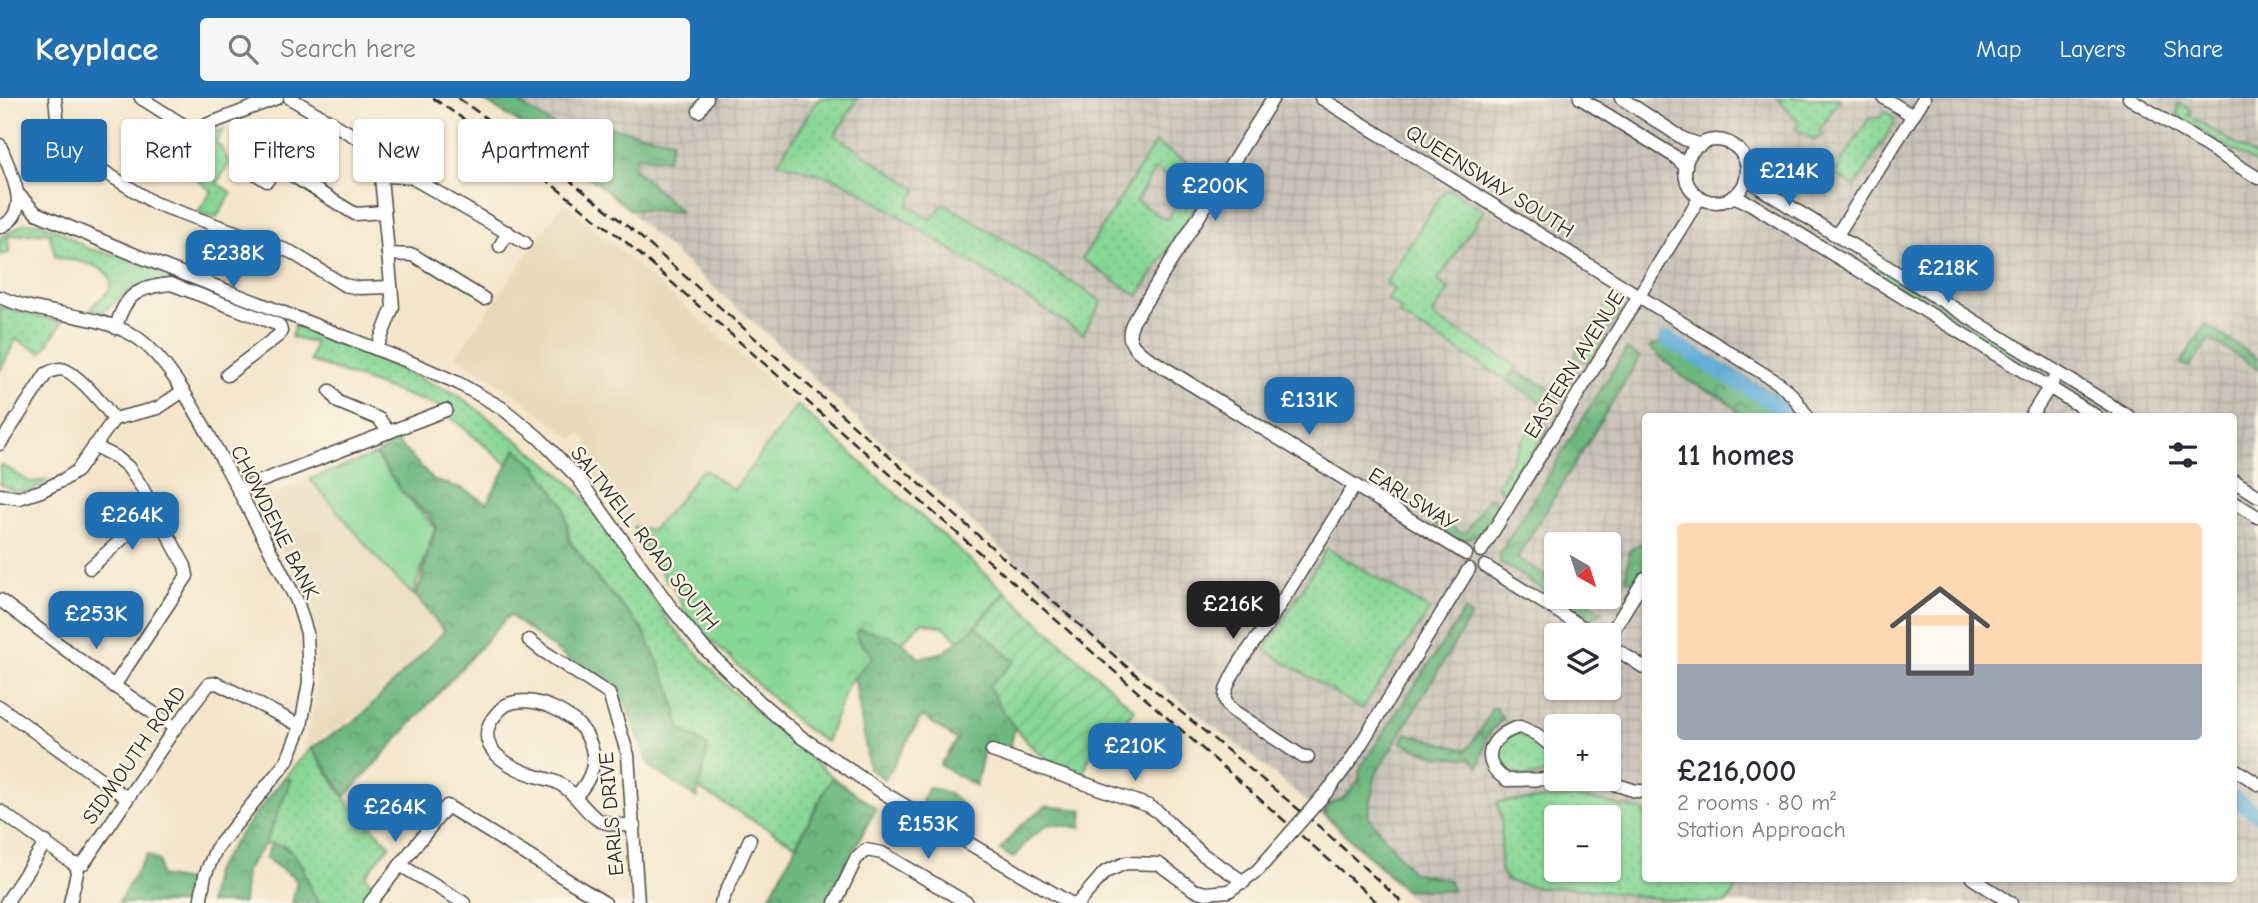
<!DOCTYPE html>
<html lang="en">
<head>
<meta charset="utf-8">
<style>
	body { margin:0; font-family:"Comic Neue",sans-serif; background:#f7f7f7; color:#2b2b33; height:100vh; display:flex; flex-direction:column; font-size:26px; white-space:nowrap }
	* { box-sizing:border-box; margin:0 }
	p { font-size:23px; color:#7c7c81 }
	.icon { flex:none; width:38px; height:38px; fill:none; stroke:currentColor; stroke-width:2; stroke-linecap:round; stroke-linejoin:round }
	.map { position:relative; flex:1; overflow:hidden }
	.details { position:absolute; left:1642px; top:315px; width:595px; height:469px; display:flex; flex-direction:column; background:#fff; border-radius:7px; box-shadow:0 2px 5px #0004 }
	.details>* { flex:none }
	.banner { position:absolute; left:21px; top:21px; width:665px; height:63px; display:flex; gap:14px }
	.needle { width:46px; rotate:141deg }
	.tools { position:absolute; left:1544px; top:434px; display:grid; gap:14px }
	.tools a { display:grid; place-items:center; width:77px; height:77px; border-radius:7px; background:#fff; box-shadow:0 2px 5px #0004; font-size:35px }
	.price { position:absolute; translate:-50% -60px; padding:0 16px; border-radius:14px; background:#1f6fb2; color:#fff; font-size:23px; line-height:46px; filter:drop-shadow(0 2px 4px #0008) }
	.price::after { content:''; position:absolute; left:50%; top:42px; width:21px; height:16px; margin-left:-10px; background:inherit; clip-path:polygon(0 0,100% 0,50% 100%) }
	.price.active { background:#222; color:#fff }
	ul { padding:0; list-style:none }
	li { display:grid; align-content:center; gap:14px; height:371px; padding:0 35px }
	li+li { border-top:2px solid #e1e1e2 }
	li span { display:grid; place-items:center; height:217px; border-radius:7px; color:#555 }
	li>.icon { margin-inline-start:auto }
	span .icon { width:126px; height:126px; fill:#fffc; stroke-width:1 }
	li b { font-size:30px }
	h2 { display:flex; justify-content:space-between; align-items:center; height:84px; padding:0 35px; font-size:30px }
	.pill { padding:0 24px; border-radius:7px; background:#fff; box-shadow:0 2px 5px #0004; font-size:24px; line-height:63px }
	.pill.active { background:#1f6fb2; color:#fff }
	header { display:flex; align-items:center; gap:42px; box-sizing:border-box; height:98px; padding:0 35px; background:#1f6fb2; color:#fff }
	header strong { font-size:33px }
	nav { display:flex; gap:38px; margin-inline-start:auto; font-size:24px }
	.search { width:490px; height:63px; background:#f7f7f7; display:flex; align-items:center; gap:18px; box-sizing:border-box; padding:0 24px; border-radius:7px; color:#7c7c81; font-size:26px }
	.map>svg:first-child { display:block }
	.built { fill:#e8d9ba }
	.industrial { fill:url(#industrial-grid); fill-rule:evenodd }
	.grass { fill:url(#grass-dots); stroke:#598160; stroke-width:2; fill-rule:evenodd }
	.forest { fill:url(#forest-crowns); stroke:#4c7255; stroke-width:2 }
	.park { fill:url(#park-crowns); stroke:#598160; stroke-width:2 }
	.garden { fill:url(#garden-furrows); stroke:#598160; stroke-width:2 }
	.pitch { fill:#87d796; stroke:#598160; stroke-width:2 }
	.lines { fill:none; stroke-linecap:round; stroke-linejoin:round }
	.river { stroke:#5eabd7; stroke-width:16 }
	.minor-casing { stroke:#494743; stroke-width:15 }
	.minor { stroke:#fff; stroke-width:12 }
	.rail { stroke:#2b2b2b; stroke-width:2.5; stroke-dasharray:10 5; stroke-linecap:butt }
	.minor-bridge-casing { stroke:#494743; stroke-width:15; stroke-linecap:butt }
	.minor-bridge { stroke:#fff; stroke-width:12 }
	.labels { text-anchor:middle; stroke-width:5; stroke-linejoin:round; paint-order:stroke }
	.street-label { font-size:21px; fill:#2b2b2b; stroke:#fcf5e5 }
</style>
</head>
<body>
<header>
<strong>Keyplace</strong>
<div class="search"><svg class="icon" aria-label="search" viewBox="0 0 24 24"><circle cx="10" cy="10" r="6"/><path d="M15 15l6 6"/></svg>Search here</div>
<nav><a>Map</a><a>Layers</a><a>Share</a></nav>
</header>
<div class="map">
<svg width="2258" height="805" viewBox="0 0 2258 805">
	<defs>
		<pattern id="industrial-grid" width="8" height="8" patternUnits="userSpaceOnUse" patternTransform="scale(1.75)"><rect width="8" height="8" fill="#c9c3b8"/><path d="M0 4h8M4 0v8" fill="none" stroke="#ada89e"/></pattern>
		<pattern id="grass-dots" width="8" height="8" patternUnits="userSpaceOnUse" patternTransform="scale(1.75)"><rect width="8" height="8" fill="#87d796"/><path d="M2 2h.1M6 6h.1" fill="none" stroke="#75b981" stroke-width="1.8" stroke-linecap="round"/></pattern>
		<pattern id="forest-crowns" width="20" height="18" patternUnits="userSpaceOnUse" patternTransform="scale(1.75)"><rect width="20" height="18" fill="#6db87f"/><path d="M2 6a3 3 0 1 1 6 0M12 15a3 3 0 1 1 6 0" fill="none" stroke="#5a9668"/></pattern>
		<pattern id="park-crowns" width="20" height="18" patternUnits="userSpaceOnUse" patternTransform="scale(1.75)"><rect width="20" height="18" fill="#87d796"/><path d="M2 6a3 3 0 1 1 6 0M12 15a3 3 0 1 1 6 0" fill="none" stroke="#75b981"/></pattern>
		<pattern id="garden-furrows" width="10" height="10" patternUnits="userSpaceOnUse" patternTransform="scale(1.75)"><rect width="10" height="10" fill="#87d796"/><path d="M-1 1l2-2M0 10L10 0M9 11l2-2" fill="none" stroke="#75b981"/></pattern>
	</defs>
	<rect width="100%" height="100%" fill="#fcf5e5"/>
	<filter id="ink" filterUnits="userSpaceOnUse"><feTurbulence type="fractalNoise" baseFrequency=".0143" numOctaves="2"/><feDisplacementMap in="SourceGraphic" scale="14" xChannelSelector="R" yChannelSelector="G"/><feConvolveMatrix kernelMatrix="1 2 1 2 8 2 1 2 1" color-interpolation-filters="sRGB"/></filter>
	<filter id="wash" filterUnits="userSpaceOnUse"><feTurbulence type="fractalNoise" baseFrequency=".00686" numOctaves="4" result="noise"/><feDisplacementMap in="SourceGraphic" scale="28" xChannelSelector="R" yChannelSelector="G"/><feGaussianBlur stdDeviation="1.57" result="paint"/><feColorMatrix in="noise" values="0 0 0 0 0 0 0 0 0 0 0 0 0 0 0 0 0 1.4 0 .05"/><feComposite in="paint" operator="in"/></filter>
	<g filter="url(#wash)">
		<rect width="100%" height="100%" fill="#f4e6cb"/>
		<g class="built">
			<polygon points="564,104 835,340 1006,494 976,528 959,542 944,529 922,524 902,544 888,537 848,586 826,644 799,626 690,522 671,485 667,484 633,429 604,388 594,379 583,358 588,345 581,334 574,341 512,294 456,258"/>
			<polygon points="310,381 384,468 413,497 440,532 361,614 305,649 316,592 315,531 293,472 257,402"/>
		</g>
		<path class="industrial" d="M 480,0 L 2258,0 L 2258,805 L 1416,805 L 1322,717 L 1252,658 L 1140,572 L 1089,529 L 862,326 L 768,237 L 645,129 L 629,111 L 536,36 ZM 1645,318 L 2233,318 L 2233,780 L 1645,780 ZM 1556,446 L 1608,446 L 1608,499 L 1556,499 ZM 1556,537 L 1608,537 L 1608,590 L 1556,590 ZM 1556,628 L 1608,628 L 1608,681 L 1556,681 ZM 1556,719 L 1608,719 L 1608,772 L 1556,772 Z"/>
		<g class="grass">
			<polygon points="819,0 858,0 835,37 917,91 908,107 931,122 944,105 1102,203 1083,236 855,90 838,82 778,64"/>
			<polygon points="1777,0 1840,0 1819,33 1824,37 1815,42 1795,30 1799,24"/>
			<polygon points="2181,6 2191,12 2189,17 2258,60 2255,65 2178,18 2177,8"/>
			<polygon points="1885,13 1893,19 1894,26 1855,89 1837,78 1836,73 1869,20 1880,20"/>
			<polygon points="225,30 216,44 222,50 229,66 217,85 232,95 216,120 198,114 212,93 197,82 210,64 186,50 193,39 207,37"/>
			<polygon points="1155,45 1185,63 1190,70 1178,84 1155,71 1136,103 1167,122 1198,76 1205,74 1209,78 1211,84 1138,198 1082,161"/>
			<polygon points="1450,92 1484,112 1438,183 1449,191 1432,218 1517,268 1508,283 1398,216 1401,211 1387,202 1394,190 1385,186 1443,94"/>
			<path d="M 25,125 L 40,125 L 62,135 L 89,151 L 121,158 L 175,179 L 174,182 C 134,186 131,190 101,216 L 91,211 C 95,202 107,199 110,190 C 118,167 70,161 56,160 L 49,134 L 8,138 L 9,155 L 0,157 L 0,140 Z"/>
			<polygon points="1873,165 2035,267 2035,272 2033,273 1869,172"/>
			<polygon points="1606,206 1620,214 1591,261 1585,264 1575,257"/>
			<polygon points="0,208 62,224 42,255 16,241 0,273"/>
			<polygon points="295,227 457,296 556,372 582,397 671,527 729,590 832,679 796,747 699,691 708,649 680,631 670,590 570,443 564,407 516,351 507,366 437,308 310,263 315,245 291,239"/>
			<polygon points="1539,324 1545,326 1547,333 1510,392 1504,396 1497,388 1499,384 1533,325"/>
			<path d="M 0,366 L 31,384 L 48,382 C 30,397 20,397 0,386 Z"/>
			<polygon points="1327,450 1430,512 1362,611 1265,552"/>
			<path d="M 1514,635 C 1528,636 1546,651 1553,664 L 1548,674 C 1525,683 1491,678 1497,648 Z"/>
			<polygon points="311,650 348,705 390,747 365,778 375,788 361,805 319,805 312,796 303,768 285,748 265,746 291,682 284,680"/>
			<path d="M 1558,700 L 1584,700 L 1645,713 L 1645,780 L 1741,781 L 1727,805 L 1695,805 L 1565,789 L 1540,790 L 1508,783 L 1500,772 L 1502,723 L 1497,704 ZM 1556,719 L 1608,719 L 1608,772 L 1556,772 Z"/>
		</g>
		<g class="forest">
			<polygon points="480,0 511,0 573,39 584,24 673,42 667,62 636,58 633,69 681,114 629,111 536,36"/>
			<polygon points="2206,226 2258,261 2258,271 2210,241 2189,269 2180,266"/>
			<polygon points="1662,245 1700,253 1775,297 1796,318 1734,318 1738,313 1723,300 1687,282 1649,249"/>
			<polygon points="1626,251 1640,259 1517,460 1556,484 1556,499 1579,499 1602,513 1590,522 1500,464 1500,455"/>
			<polygon points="1519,275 1552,291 1564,275 1571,278 1553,307 1547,309 1508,283 1511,276"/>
			<polygon points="395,342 435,383 461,390 487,405 516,351 536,368 564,407 569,442 596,479 642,530 670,590 680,631 708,649 697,700 649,668 625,604 509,517 346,698 311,650 360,619 444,533 415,497 421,484 427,457 437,429 428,417 401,393 377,357"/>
			<path d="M 1488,400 L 1493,400 L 1498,408 C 1486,427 1482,439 1458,443 L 1424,419 L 1424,414 L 1428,414 L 1462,435 L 1466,434 Z"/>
			<polygon points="1641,445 1645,448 1645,466 1635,483 1626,481 1629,453"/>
			<path d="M 1464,513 L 1471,518 L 1376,676 L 1368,718 L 1412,774 L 1450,782 L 1452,793 L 1404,791 L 1324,716 C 1327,702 1335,706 1344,699 C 1350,694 1355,686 1360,680 L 1359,672 Z"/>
			<polygon points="976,528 1015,564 997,604 1015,630 1009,653 985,647 976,688 940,667 957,642 922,618 885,682 869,670 854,576 873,558 857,540 856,535 859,530 888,537 902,544 919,560 944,554"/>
			<polygon points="1492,610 1496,610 1503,621 1489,635 1479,669 1469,660 1440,659 1401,645 1406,635 1466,652 1481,632"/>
			<polygon points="832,679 876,710 826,805 766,805"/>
			<polygon points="284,680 291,682 265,746 246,772 243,805 209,805 214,774 239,737"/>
			<path d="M 927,690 C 945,691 955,698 967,712 L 949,721 L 922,703 Z"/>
			<polygon points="1046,708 1083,712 1081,730 1049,726 1029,741 1013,760 1000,752 1021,727"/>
			<path d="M 272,745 C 306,752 302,782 319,805 L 292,805 L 297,782 L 265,760 Z"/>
			<polygon points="147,756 159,763 160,778 188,783 188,805 118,805"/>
		</g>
		<polygon class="park" points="797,307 1006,494 976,528 959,542 944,529 922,524 902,544 888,537 859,531 856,535 857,541 873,558 848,586 826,644 799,626 690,522 671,485 667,484 633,429 652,432 679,402 699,374 705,372 734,392"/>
		<path class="garden" d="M 1006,494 L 1135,612 L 1090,659 L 1082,679 C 1039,665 1008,628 989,588 L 1015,563 L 976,528 Z"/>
		<polygon class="pitch" points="375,357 402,394 435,429 413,497 384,468 310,381"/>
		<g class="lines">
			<g class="river">
				<polyline points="1667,241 1776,307 1785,318"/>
				<polyline points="2233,700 2258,716"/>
			</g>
		</g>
	</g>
	<g filter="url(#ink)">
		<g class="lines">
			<g class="minor-casing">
				<g id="minor">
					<polyline points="55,0 59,37 70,52 154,105 291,154 344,187 359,190 391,189"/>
					<polyline points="141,0 185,28 198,30 277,0"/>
					<polyline points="290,0 374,50 379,57 393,209 377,250"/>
					<path d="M 1273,0 L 1133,224 C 1126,238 1130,247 1142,256 L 1466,456"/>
					<polyline points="1321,0 1780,286 1793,298 1807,318"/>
					<polyline points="1580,0 1674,58 1686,69"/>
					<polyline points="1621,0 1684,41 1701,47"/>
					<polyline points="1884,0 1913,18"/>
					<polyline points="2129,0 2258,80"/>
					<polyline points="699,13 707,0"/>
					<circle cx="1716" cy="73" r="31"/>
					<path d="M 0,47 C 9,72 35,114 0,129"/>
					<polyline points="277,68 355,116 384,114"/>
					<polyline points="256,76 267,83 285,55"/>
					<polyline points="382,78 411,79 525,145"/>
					<polyline points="1747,78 1760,90 2128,318"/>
					<polyline points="19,97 36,115 138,158 412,265 458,285 502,310 539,340 578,380 669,507 703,549 760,604 801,639 882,694 1070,805"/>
					<polyline points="1733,98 1751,106 2096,318"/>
					<polyline points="1837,137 1924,0"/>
					<polyline points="500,148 508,134"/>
					<polyline points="388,156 413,157 484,201"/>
					<path d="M 0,199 C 42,218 92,214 133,237 C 172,260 210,340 232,380 C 254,421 275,462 297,503 L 307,535 L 309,584 L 301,628 L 287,663 L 216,751 L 205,777 L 200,805"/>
					<path d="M 116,230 C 124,197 138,189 171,186 L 279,227 L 281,233 L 279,237 L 227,277"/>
					<polyline points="330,293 338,304 379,321 389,334"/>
					<polyline points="2031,318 2053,283"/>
					<path d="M 0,346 L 46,276 C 53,272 60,269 67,273 C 82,281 104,307 114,321"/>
					<polyline points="94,348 116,359 128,369 141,388 185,468 187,478 114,588"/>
					<polyline points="2233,382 2258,398"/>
					<polyline points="238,392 446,312"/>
					<polyline points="0,397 19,400 41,393 63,382 77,373 114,321 158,310 183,293"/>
					<polyline points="2233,404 2258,419"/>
					<polyline points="1481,453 1700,99"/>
					<polyline points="1485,468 1595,537"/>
					<polyline points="90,470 153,413"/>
					<polyline points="0,502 114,588 175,630"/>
					<polyline points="1608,540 1645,480"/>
					<polyline points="529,542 543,553 609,596 628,657 638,805"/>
					<polyline points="1608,546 1645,570"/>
					<polyline points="0,609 127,700"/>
					<path d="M 1556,652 L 1536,636 L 1520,629 C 1490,636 1477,664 1507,682 L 1558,681"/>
					<polyline points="992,653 1149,708 1158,714 1202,756 1244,784"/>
					<path d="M 1308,659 L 1303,659 L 1235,614 C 1230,611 1226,606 1225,600 C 1224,584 1253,544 1264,532 L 1355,387"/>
					<polyline points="2233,670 2258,686"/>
					<polyline points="1598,681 1636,693 1645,693"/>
					<polyline points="1330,690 1351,662 1469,471"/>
					<path d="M 576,698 C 592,680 599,663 588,640 C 577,616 531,594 506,607 C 500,611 495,617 491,623 C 475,651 510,669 533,677 C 541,680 550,681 558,685 C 575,693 582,711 597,721 C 607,727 622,727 634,728"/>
					<polyline points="0,713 74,766 79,766"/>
					<polyline points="400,767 464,805"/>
					<polyline points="1972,780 2011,805"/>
					<polyline points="6,805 46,744"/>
					<polyline points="70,805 79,766 84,765 175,630 209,586 217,585 301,628"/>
					<polyline points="370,805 447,708 605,805"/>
					<polyline points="721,805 750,741"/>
					<polyline points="835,805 856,761 866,752 882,755 967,805"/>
					<polyline points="1078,805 1105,774 1126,765 1159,766 1194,792 1206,795 1229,793 1258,772"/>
				</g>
			</g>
			<use href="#minor" class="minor"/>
			<g class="rail">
				<polyline points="433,0 505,50 627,145 1378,805"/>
				<polyline points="458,0 535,55 636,135 1134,575 1321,730 1403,805"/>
			</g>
			<g class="minor-bridge-casing">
				<polyline id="minor-bridge" points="1258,772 1330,690"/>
			</g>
			<use href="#minor-bridge" class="minor-bridge"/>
		</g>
	</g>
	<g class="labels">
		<g class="street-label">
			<text transform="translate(1490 83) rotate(32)" y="7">QUEENSWAY SOUTH</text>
			<text transform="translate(1574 266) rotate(-58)" y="7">EASTERN AVENUE</text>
			<text transform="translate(1413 401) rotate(32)" y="7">EARLSWAY</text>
			<text transform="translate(275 424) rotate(63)" y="7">CHOWDENE BANK</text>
			<text transform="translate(645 440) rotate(52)" y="7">SALTWELL ROAD SOUTH</text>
			<text transform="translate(134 657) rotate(-55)" y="7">SIDMOUTH ROAD</text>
			<text transform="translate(611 716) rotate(-95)" y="7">EARLS DRIVE</text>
		</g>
	</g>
</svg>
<div class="tools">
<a><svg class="needle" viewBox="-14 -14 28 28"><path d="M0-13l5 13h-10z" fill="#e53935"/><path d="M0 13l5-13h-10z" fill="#7c7c81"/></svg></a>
<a><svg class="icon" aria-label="layers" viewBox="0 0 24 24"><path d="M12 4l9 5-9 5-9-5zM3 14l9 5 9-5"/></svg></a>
<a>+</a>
<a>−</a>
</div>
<b class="price" style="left:1789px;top:110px">£214K</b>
<b class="price" style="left:1215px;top:125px">£200K</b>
<b class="price" style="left:233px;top:192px">£238K</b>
<b class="price" style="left:1948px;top:207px">£218K</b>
<b class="price" style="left:1309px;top:339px">£131K</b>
<b class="price" style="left:132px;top:454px">£264K</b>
<b class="price active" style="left:1233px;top:543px">£216K</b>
<b class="price" style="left:96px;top:553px">£253K</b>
<b class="price" style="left:1135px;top:685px">£210K</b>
<b class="price" style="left:395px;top:746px">£264K</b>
<b class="price" style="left:928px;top:763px">£153K</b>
<div class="banner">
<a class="pill active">Buy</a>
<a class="pill">Rent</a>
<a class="pill">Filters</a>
<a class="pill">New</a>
<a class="pill">Apartment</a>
</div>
<section class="details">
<h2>11 homes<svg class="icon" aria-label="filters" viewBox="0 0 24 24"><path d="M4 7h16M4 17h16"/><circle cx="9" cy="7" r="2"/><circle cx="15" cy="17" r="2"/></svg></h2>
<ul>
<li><span style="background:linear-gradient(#ffd9b3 65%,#9aa5b1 0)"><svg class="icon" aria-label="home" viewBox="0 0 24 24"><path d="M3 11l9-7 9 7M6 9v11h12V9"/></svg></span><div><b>£216,000</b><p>2 rooms · 80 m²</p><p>Station Approach</p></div></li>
</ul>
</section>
</div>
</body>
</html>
